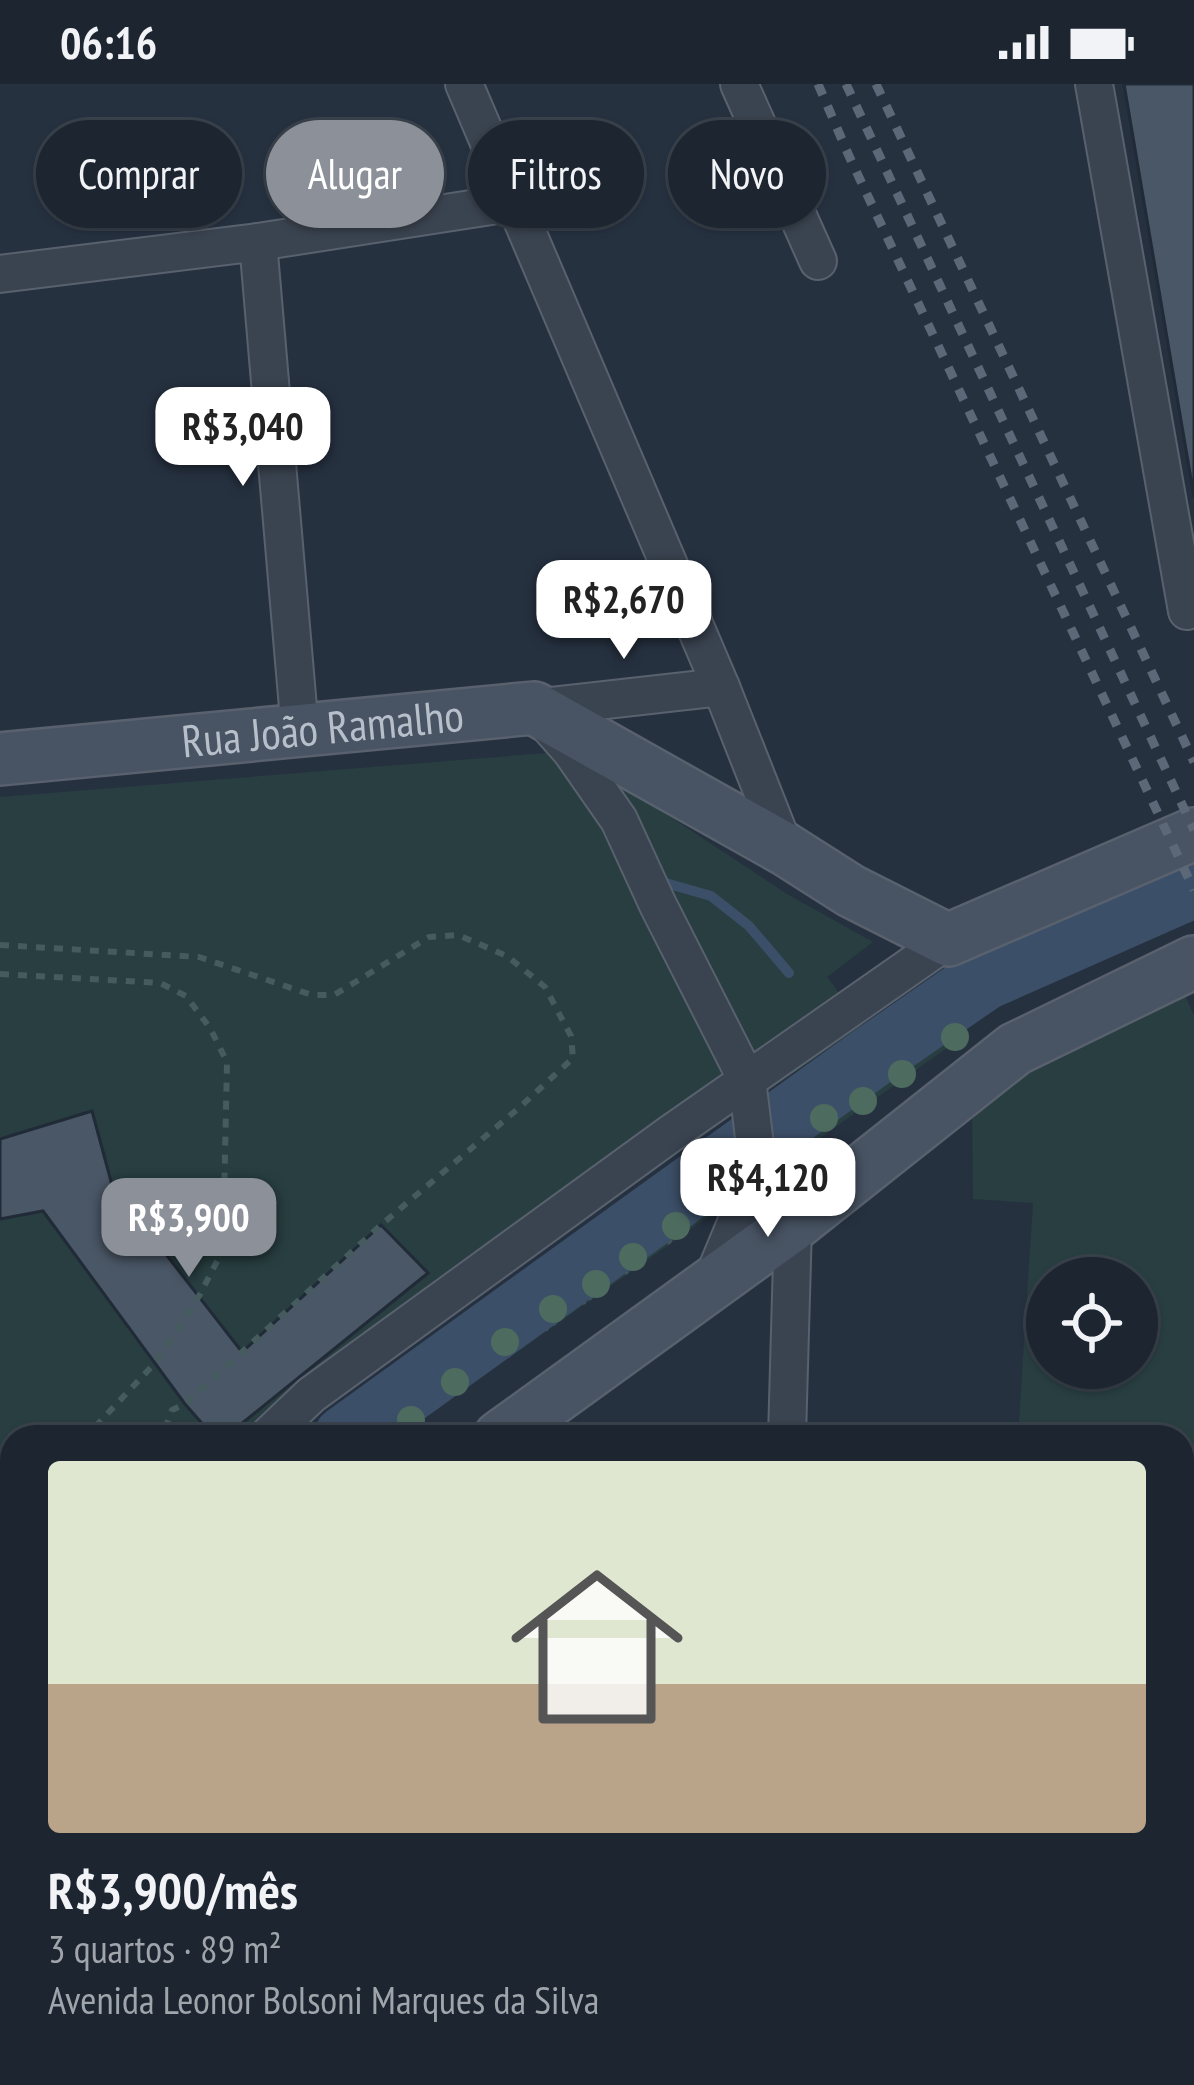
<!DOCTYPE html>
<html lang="pt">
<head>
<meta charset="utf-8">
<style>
	body { margin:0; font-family:"PT Sans Narrow",sans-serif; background:#252d38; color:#f1f3f6; height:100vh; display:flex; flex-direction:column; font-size:45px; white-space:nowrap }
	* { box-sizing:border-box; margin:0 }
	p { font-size:39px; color:#a0a5ab }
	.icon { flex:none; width:66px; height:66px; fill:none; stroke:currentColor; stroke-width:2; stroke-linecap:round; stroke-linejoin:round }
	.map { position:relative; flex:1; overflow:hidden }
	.side { position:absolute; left:0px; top:1341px; width:1194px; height:660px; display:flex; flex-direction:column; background:#1c2530; border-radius:36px 36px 0 0; box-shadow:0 3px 9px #0004,0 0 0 3px #3a424c }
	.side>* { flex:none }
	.banner { position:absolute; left:36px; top:36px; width:1122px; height:108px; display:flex; gap:24px }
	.controls { position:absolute; left:1026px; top:1173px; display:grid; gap:24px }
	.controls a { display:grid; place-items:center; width:132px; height:132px; border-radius:50%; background:#1c2530; box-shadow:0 3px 9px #0004,0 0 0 3px #3a424c; font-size:60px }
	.price { position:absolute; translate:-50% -102px; padding:0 27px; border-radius:24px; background:#fff; color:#222; font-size:39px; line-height:78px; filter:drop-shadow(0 3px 6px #0008) }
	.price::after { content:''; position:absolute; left:50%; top:72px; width:36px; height:27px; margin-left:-18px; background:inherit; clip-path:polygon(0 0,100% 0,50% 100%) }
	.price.current { background:#8c9099; color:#fff }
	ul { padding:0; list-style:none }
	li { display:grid; align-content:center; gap:24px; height:636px; padding:0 48px }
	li+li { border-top:3px solid #3a424c }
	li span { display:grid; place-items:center; height:372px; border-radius:12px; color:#555 }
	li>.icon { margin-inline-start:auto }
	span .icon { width:216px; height:216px; fill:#fffc; stroke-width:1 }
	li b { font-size:51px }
	.pill { padding:0 42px; border-radius:54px; background:#1c2530; box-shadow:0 3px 9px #0004,0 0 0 3px #3a424c; font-size:42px; line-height:108px }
	.pill.current { background:#8c9099; color:#fff }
	.status { display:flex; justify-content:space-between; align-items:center; height:84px; padding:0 60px; background:#1c2530; direction:ltr }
	.status svg { height:33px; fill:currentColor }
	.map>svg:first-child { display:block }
	.grass { fill:url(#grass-tufts) }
	.park { fill:#283e41; fill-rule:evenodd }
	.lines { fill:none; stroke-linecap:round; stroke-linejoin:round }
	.stream { stroke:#3c4f68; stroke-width:10 }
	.river { stroke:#3c4f68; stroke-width:63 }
	.building { fill:#4a5766; stroke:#212a37; stroke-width:3 }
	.minor-casing { stroke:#58616d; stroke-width:40 }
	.tertiary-casing { stroke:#58616d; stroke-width:50 }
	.secondary-casing { stroke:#58616d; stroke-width:56 }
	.path { stroke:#465b5e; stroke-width:6; stroke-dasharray:9 9; stroke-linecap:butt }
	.minor { stroke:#3a4350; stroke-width:36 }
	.tertiary { stroke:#3a4350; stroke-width:45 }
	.secondary { stroke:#485363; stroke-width:51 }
	.rail { stroke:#5c6777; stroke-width:9; stroke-dasharray:12 12; stroke-linecap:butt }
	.tree { fill:#4e6b5f }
	.labels { text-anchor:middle; stroke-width:9; stroke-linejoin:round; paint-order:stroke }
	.street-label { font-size:45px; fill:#b7bfca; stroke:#1f2835 }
</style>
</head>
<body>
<div class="status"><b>06:16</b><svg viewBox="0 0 49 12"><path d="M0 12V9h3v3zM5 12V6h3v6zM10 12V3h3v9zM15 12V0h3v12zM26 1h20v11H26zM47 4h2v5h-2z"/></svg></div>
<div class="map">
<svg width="1194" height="2001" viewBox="0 0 1194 2001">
	<defs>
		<pattern id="grass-tufts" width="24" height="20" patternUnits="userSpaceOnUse" patternTransform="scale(3)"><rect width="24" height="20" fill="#283e41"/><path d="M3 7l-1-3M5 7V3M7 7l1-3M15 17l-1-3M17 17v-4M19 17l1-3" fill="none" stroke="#45585b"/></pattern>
	</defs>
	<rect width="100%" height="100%" fill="#263140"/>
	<polygon class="grass" points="960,940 968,949 397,1353 366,1353"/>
	<g class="park">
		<polygon points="571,667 787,810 873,858 827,893 864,941 331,1305 285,1353 12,1353 12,1616 0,1607 0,713"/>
		<path d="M 1182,906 L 1194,931 L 1194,1635 L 1182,1635 L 1182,1353 L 1018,1353 L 1033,1119 L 973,1115 L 972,1019 L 1051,967 ZM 1047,1194 L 1137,1194 L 1137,1284 L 1047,1284 Z"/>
	</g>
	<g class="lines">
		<polyline class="stream" points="662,798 711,812 749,842 789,889"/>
		<g class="river">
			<polyline points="345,1353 870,974 984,895 1194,802"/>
			<polyline points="0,1707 12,1694"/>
		</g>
	</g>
	<g class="building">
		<polygon points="1124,0 1194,0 1194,413"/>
		<polygon points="92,1027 112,1101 242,1268 381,1141 428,1189 225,1353 214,1353 185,1320 43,1127 0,1135 0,1055"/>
	</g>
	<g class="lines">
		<g class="minor-casing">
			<g id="minor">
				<polyline points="464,0 721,603 785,765"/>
				<polyline points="739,0 818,177"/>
				<polyline points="1094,0 1187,527"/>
				<polyline points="258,158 300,647"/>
				<polyline points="0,190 258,158 516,118"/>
				<polyline points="534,624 721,603"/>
				<polyline points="548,641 571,667 619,736 658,821 747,996 758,1086 711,1199"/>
				<polyline points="267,1353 311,1311 670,1050 948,856"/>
				<polyline points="787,1353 793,1141"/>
				<polyline points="0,1649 12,1636"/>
				<polyline points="240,1989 243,2001"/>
				<polyline points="759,2001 760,1989"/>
				<polyline points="1069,2001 1069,1989"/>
			</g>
		</g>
		<g class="tertiary-casing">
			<polyline id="tertiary" points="1182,1660 1194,1660"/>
		</g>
		<g class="secondary-casing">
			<g id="secondary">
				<path id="s1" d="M 0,675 L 534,624 L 785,765 L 851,807 L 948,856 L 1194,750"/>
				<polyline points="500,1353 793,1141 1015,965 1194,878"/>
				<polyline points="0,1789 12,1777"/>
			</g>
		</g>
		<g class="path">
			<polyline points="0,861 199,873 312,911 334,911 429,853 458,851 507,872 545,903 571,952 573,974 520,1023 381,1141 185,1320 172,1326 162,1353"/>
			<polyline points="0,890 160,899 186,912 210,944 227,978 223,1166 199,1212 155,1279 94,1344 74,1353"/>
			<polyline points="0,1385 12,1380"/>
			<polyline points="0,1534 12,1527"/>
		</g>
		<use href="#minor" class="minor"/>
		<use href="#tertiary" class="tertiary"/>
		<use href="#secondary" class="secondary"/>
		<g class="rail">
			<polyline points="818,0 849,72 1194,806"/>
			<polyline points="846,0 1194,746"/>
			<polyline points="876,0 1194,678"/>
		</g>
	</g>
	<g class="tree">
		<circle cx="955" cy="953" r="14"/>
		<circle cx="902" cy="990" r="14"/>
		<circle cx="863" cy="1017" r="14"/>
		<circle cx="824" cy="1034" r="14"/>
		<circle cx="779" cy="1069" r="14"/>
		<circle cx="676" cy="1142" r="14"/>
		<circle cx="633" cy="1173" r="14"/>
		<circle cx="596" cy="1200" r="14"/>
		<circle cx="553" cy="1225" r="14"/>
		<circle cx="505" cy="1258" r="14"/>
		<circle cx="455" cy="1298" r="14"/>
		<circle cx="411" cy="1336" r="14"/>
	</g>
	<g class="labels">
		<g class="street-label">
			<text dy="16" stroke="none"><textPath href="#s1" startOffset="324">Rua João Ramalho</textPath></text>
		</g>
	</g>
</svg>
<div class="controls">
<a><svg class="icon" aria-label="locate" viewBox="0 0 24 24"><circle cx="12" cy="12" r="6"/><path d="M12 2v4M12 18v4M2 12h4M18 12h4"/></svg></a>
</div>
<b class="price" style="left:243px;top:405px">R$3,040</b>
<b class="price" style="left:624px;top:578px">R$2,670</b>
<b class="price" style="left:768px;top:1156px">R$4,120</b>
<b class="price current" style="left:189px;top:1196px">R$3,900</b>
<div class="banner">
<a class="pill">Comprar</a>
<a class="pill current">Alugar</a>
<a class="pill">Filtros</a>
<a class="pill">Novo</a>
</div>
<section class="side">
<ul>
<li><span style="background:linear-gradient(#dfe7d0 60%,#b9a48a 0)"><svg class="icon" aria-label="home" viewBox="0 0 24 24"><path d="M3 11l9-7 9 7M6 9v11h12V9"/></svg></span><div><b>R$3,900/mês</b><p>3 quartos · 89 m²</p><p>Avenida Leonor Bolsoni Marques da Silva</p></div></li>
</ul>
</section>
</div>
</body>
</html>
